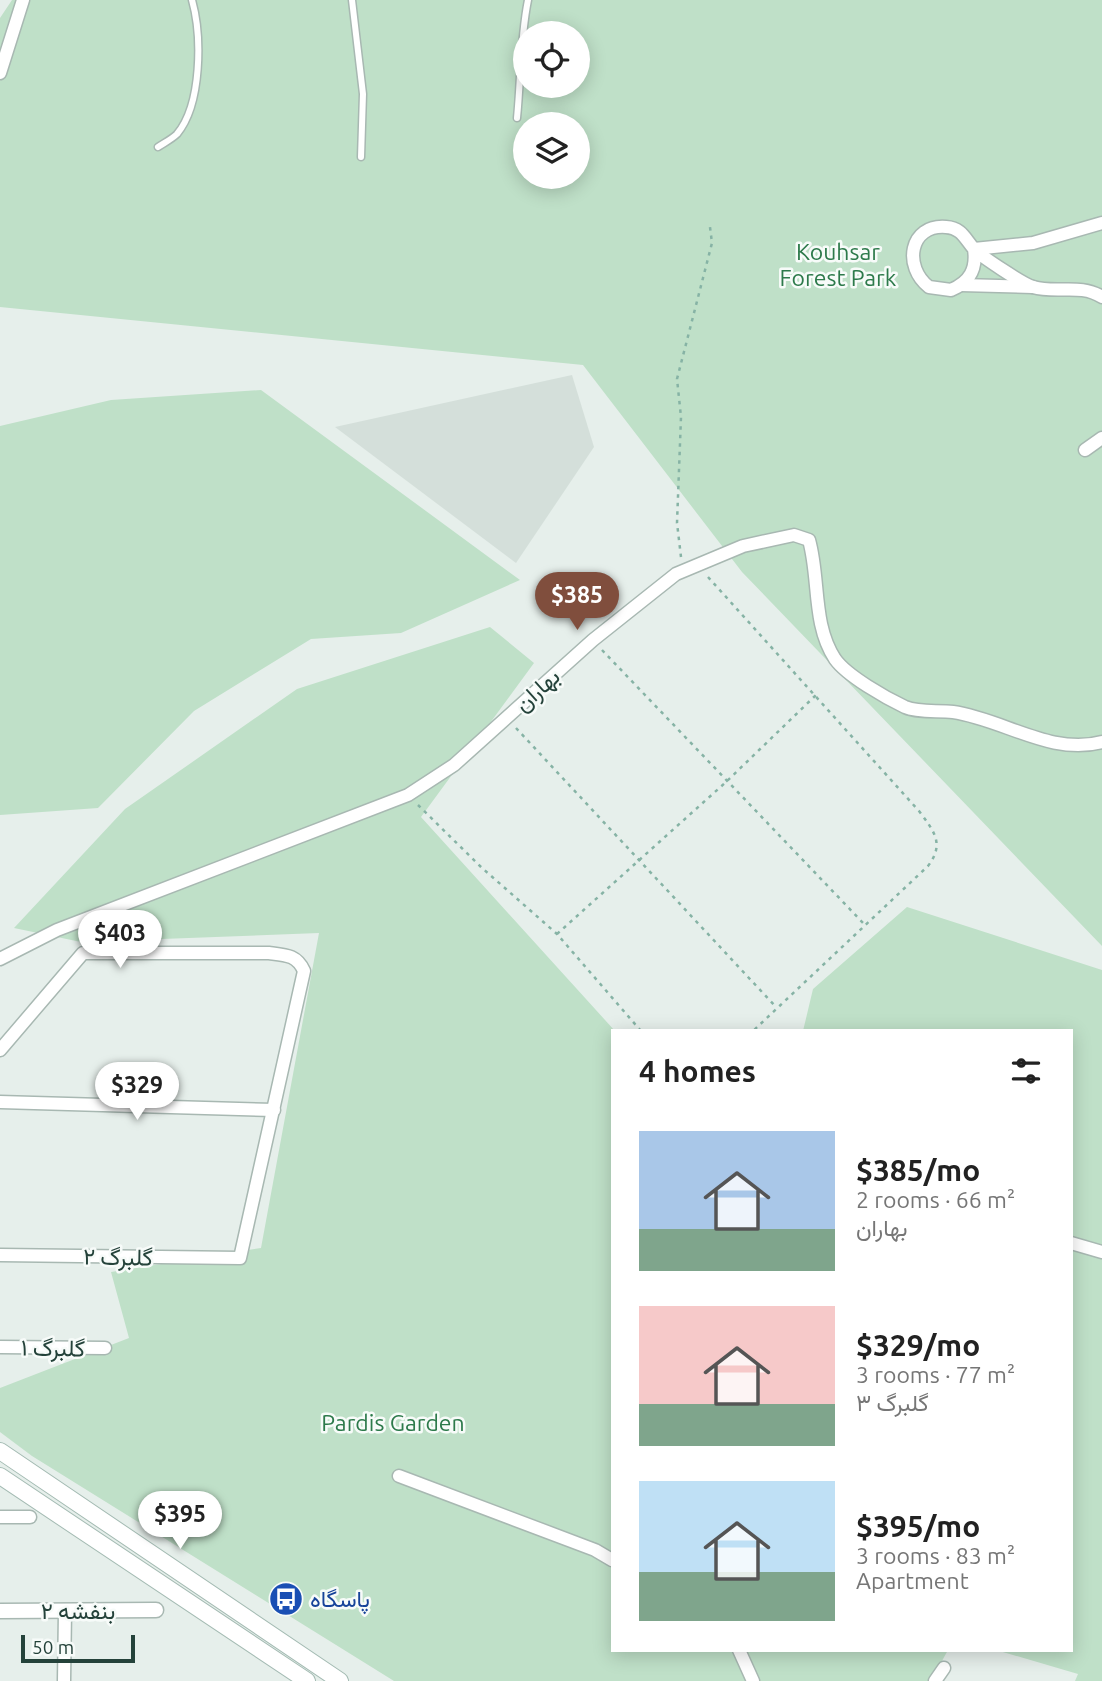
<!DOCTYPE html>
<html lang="en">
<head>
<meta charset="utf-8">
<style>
	body { margin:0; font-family:Ubuntu,Vazirmatn,sans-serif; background:#f6f6f6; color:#222; height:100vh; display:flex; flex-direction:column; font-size:26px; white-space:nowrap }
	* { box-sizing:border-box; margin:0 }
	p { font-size:23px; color:#767676 }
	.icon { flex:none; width:38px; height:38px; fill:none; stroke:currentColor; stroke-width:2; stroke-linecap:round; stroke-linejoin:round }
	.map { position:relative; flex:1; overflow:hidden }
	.drawer { position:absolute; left:611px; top:1029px; width:462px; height:623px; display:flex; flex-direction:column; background:#fff; border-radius:0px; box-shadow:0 4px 18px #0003 }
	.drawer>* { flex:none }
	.fabs { position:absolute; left:513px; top:21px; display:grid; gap:14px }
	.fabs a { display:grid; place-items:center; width:77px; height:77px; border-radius:50%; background:#fff; box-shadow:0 4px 18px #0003; font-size:35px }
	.scale { position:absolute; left:21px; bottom:18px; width:114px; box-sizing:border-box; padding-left:7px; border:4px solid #24423a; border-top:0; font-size:19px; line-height:24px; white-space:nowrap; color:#24423a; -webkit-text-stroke:5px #f7fbf9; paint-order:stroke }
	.price { position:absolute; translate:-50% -60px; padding:0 16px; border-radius:24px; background:#fff; color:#222; font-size:23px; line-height:46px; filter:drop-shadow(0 2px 4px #0008) }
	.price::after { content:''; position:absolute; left:50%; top:42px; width:21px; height:16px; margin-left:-10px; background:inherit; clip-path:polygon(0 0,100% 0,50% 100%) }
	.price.on { background:#804e3d; color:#fff }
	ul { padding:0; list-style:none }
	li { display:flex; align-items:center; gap:21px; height:175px; padding:0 28px }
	li span { display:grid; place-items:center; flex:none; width:196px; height:140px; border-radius:0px; color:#555 }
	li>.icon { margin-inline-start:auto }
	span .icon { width:84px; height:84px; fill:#fffc; stroke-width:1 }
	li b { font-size:30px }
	h2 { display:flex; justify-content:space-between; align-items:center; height:84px; padding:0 28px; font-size:30px }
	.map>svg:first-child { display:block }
	.built { fill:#d4dfda }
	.green { fill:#bfe0c8; fill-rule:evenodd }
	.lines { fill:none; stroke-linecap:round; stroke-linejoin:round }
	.service-casing { stroke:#a8b8b2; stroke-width:9 }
	.minor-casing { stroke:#a8b8b2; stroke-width:15 }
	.tertiary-casing { stroke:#a8b8b2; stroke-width:17 }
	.secondary-casing { stroke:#a4bbb3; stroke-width:18 }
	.path { stroke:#86b3a5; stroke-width:2.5; stroke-dasharray:3.5 5; stroke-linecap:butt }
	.service { stroke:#fff; stroke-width:6 }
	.minor { stroke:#fff; stroke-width:12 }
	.tertiary { stroke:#fff; stroke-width:14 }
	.secondary { stroke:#fff; stroke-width:16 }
	.labels { text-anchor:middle; stroke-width:5; stroke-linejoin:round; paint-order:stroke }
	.park-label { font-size:23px; fill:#2d7a4b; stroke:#f7fbf9 }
	.street-label { font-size:23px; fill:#24423a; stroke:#f7fbf9 }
	.transit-label { font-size:23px; fill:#164399; stroke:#f7fbf9; text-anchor:start }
</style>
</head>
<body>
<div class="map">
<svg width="1102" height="1681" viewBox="0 0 1102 1681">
	<rect width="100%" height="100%" fill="#e6efeb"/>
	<polygon class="built" points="572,375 594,447 516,563 335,427"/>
	<g class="green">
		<path d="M 12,0 L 1102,0 L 1102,946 L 742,572 L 583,365 L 0,307 L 0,18 ZM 525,33 L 578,33 L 578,86 L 525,86 ZM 525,124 L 578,124 L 578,177 L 525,177 Z"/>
		<polygon points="261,390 520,580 401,633 311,639 194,711 98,808 0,815 0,426 111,400"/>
		<polygon points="490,627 534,663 421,817 615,1031 612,1031 612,1650 948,1650 931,1681 394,1681 32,1456 0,1432 0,1388 129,1338 111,1272 261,1248 319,933 81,942 14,928 125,809 297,689"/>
		<polygon points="907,907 1102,970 1102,1681 1075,1681 1078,1674 996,1650 1071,1650 1071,1031 803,1031 813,989"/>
	</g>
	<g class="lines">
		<g class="service-casing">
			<g id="service">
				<polyline points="352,0 363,94 361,157"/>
				<path d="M 517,118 C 521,78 520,40 528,0"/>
				<path d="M 158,147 C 164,143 172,139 177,134 C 202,104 202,36 192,0"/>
			</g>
		</g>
		<g class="minor-casing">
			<g id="minor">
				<polyline points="0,73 23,0"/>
				<path d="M 974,249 C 977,269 970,282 951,290 L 929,287 C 903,267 909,224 946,227 C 962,228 965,239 974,249 C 982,257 1023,284 1033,287 C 1057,294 1080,283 1102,297"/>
				<polyline points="974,249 1033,243 1102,223"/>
				<polyline points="961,285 1033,287"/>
				<polyline points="1085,450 1102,438"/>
				<path d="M 0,959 L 57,930 L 408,795 L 454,765 L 593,640 L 676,574 L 743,546 L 794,535 L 809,540 C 820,579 812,624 835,659 C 847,676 886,698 905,707 C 919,713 938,710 953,712 C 1003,719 1051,756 1102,742"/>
				<path d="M 0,1050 L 83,953 L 269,953 C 286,955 297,955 304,971 L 240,1258 L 0,1255"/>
				<polyline points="0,1102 274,1110"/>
				<polyline points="1071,1243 1102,1252"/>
				<polyline points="0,1347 105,1348"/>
				<polyline points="399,1476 595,1550 612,1560"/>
				<polyline points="0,1517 30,1517"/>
				<polyline points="739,1650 753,1681"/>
				<polyline points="64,1681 65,1611"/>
				<polyline points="935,1681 944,1668"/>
			</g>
		</g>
		<g class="tertiary-casing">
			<polyline id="tertiary" points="0,1611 156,1610"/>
		</g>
		<g class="secondary-casing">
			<g id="secondary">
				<polyline points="0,1451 340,1681"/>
				<polyline points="0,1476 307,1681"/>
			</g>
		</g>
		<g class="path">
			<polyline points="681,557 677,523 681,417 677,379 712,243 710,227"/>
			<path d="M 708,577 L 919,811 C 934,831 945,844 928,866 L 753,1031"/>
			<polyline points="602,650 866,926"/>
			<polyline points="516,728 776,1007"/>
			<polyline points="418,805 481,867 557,934 641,1031"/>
			<polyline points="557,934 726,782 816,695"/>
		</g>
		<use href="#service" class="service"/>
		<use href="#minor" class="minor"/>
		<use href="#tertiary" class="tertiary"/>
		<use href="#secondary" class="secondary"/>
	</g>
	<defs>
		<g id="bus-disc" transform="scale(1.75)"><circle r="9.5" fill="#1a4fb4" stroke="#f7fbf9"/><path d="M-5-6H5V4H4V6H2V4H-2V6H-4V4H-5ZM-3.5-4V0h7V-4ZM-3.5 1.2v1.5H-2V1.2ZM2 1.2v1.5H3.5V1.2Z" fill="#fff"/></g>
	</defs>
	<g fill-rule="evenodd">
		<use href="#bus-disc" x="286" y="1599"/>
	</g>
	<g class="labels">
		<g class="park-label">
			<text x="838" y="260">Kouhsar<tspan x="838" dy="26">Forest Park</tspan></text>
			<text x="393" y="1431">Pardis Garden</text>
		</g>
		<g class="street-label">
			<text transform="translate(537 690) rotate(-42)" y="8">بهاران</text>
			<text transform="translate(118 1257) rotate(1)" y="8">گلبرگ ۲</text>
			<text transform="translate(53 1348) rotate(1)" y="8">گلبرگ ۱</text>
			<text x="78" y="1619">بنفشه ۲</text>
		</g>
		<g class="transit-label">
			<text x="310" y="1607">پاسگاه</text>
		</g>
	</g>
</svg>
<div class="fabs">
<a><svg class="icon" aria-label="locate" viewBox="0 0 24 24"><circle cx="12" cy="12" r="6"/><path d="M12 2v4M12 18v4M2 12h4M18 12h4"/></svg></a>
<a><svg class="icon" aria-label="layers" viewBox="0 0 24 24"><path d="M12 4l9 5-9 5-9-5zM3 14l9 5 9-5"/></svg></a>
</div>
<div class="scale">50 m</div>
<b class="price on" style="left:577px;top:632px">$385</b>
<b class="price" style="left:120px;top:970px">$403</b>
<b class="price" style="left:137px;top:1122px">$329</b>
<b class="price" style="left:180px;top:1551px">$395</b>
<section class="drawer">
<h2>4 homes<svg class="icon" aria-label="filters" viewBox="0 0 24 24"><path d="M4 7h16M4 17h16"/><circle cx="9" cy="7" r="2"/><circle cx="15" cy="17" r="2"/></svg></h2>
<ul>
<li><span style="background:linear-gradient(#a9c7e8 70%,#7fa58c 0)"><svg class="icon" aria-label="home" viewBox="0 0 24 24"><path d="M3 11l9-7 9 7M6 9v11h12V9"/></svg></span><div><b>$385/mo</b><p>2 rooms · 66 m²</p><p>بهاران</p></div></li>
<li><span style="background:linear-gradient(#f6c9c9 70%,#7fa58c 0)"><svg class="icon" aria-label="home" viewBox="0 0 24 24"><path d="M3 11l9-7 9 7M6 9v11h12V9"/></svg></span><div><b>$329/mo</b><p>3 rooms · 77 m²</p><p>گلبرگ ۳</p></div></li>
<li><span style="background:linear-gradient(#bfe0f5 65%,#7fa58c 0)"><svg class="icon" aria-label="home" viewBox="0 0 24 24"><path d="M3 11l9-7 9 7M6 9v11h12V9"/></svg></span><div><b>$395/mo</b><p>3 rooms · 83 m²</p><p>Apartment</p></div></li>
</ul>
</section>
</div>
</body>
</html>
